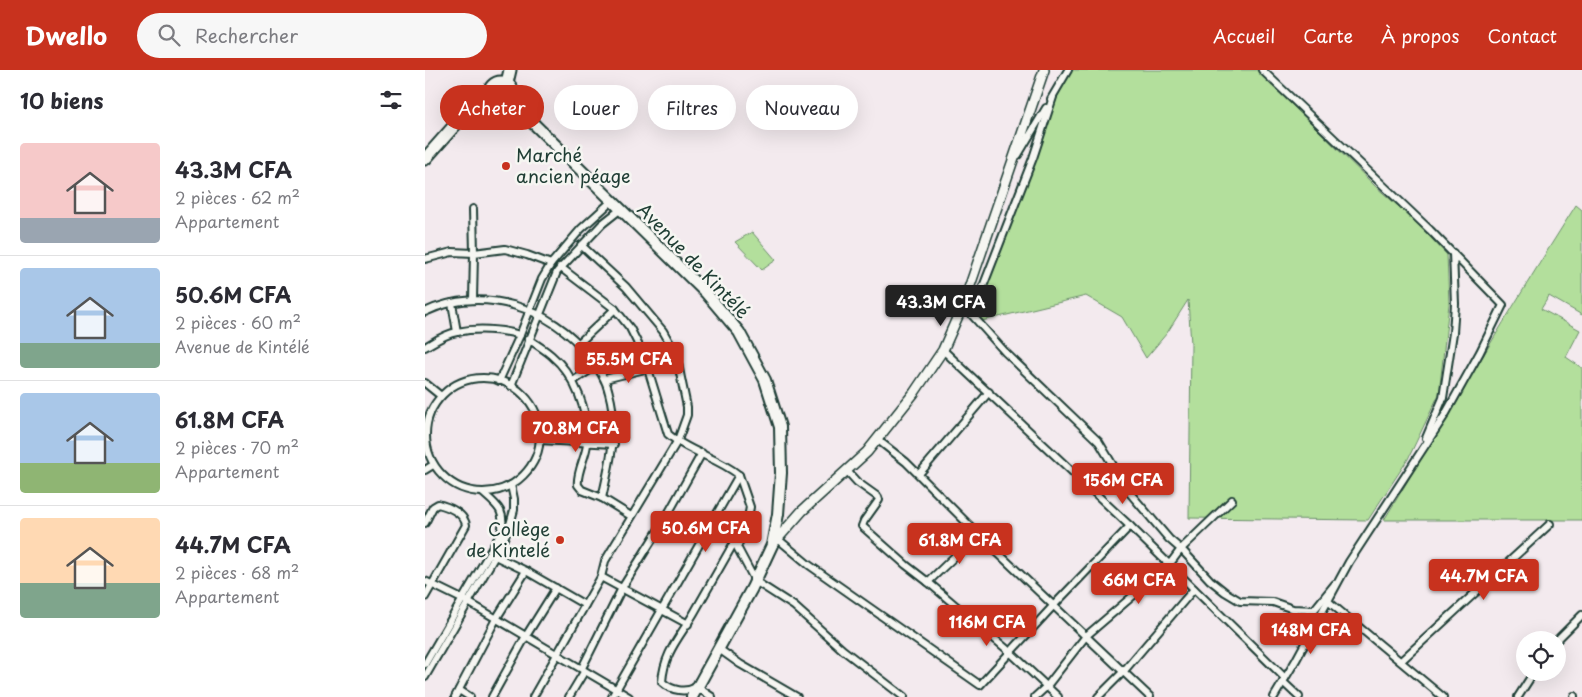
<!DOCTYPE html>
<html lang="fr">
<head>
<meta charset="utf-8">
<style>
	body { margin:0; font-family:"Playpen Sans",sans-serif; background:#f7f7f7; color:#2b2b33; height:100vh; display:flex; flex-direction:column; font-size:19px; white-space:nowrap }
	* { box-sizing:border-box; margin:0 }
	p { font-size:16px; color:#7c7c81 }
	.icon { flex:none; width:28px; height:28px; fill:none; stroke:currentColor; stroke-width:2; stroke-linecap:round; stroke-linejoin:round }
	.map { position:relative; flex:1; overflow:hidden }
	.panel { display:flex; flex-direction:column; background:#fff; width:425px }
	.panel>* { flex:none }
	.top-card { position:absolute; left:15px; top:15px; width:475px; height:45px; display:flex; gap:10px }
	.tools { position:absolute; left:1091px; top:561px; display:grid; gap:10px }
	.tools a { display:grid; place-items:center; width:50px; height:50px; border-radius:50%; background:#fff; box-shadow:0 5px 20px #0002; font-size:25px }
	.price { position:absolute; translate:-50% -42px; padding:0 11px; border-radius:5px; background:#c8321e; color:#fff; font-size:16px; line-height:32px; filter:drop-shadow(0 1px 2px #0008) }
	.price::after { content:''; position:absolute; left:50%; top:30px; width:15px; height:11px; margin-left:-8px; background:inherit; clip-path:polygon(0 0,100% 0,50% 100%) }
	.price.active { background:#222; color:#fff }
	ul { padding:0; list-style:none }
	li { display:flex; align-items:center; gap:15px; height:125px; padding:0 20px }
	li+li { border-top:1px solid #e1e1e2 }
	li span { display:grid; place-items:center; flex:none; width:140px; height:100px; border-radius:5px; color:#555 }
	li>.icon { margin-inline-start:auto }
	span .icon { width:60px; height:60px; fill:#fffc; stroke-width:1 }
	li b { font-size:21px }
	h2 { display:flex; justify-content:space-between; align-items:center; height:60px; padding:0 20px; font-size:21px }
	.chip { padding:0 18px; border-radius:22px; background:#fff; box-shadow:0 5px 20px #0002; font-size:18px; line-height:45px }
	.chip.active { background:#c8321e; color:#fff }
	header { display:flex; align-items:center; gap:30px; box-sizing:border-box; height:70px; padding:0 25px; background:#c8321e; color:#fff }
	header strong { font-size:24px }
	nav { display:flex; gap:28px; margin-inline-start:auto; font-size:18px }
	.search { width:350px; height:45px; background:#f7f7f7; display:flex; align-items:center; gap:12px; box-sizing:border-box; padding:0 18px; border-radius:28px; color:#7c7c81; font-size:19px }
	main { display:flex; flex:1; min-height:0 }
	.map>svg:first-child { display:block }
	.green { fill:#b3df9c; stroke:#698e68 }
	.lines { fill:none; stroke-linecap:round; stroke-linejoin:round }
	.street-casing { stroke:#1f3d34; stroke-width:10 }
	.secondary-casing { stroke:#1f3d34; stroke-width:12 }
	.primary-casing { stroke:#1f3d34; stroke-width:14 }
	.highway-casing { stroke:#1f3d34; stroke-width:15 }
	.street { stroke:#f6f6f2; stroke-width:6 }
	.secondary { stroke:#f6f6f2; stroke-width:9 }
	.primary { stroke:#f6f6f2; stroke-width:10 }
	.highway { stroke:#f6f6f2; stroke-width:11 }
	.poi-dot { fill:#c8321e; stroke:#f6f6f2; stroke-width:2 }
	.labels { text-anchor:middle; stroke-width:5; stroke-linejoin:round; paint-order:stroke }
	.poi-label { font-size:18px; fill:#1f3d34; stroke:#f6f6f2; text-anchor:start }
	.street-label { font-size:18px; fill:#1f3d34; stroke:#f6f6f2 }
</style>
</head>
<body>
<header>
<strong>Dwello</strong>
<div class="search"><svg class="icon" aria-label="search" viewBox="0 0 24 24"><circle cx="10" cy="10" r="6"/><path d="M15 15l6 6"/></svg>Rechercher</div>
<nav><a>Accueil</a><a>Carte</a><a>À propos</a><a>Contact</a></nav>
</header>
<main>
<section class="panel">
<h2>10 biens<svg class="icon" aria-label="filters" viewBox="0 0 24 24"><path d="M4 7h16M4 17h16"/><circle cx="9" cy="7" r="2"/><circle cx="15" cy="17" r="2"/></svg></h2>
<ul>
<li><span style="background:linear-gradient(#f6c9c9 75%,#9aa5b1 0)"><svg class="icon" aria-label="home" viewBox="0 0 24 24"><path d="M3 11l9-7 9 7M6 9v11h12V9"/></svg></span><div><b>43.3M CFA</b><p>2 pièces · 62 m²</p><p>Appartement</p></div></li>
<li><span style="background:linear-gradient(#a9c7e8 75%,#7fa58c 0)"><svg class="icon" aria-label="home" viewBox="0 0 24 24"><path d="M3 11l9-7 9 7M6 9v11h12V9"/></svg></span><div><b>50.6M CFA</b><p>2 pièces · 60 m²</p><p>Avenue de Kintélé</p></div></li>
<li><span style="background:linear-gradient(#a9c7e8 70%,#8fb573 0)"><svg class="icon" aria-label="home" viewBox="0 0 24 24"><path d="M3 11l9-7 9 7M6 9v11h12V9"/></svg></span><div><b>61.8M CFA</b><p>2 pièces · 70 m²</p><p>Appartement</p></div></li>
<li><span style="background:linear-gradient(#ffd9b3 65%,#7fa58c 0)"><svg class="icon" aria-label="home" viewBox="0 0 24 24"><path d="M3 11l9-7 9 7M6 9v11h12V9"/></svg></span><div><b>44.7M CFA</b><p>2 pièces · 68 m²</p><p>Appartement</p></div></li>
</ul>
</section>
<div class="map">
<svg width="1157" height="627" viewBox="0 0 1157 627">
	<rect width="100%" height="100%" fill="#f3eaee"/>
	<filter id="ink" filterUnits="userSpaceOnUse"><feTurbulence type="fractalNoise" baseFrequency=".02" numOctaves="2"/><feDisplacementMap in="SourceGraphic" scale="10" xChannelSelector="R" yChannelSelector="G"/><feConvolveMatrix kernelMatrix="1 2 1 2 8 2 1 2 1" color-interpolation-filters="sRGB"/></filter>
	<g filter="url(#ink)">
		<g class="green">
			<polygon points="643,0 832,0 950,116 987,148 1022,185 1024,234 1014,324 983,389 943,450 764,448 766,274 763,230 742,263 721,288 697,247 661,226 553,252 547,245 628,27"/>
			<path d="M 1151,135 L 1157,140 L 1157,245 L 1124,226 L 1116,239 L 1155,260 L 1141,287 L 1157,298 L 1157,450 L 959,450 C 1023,345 1085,239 1151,135 Z"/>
			<polygon points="327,162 351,190 337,200 310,172"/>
		</g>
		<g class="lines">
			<g class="street-casing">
				<g id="street">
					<polyline points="837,0 1005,160 1078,235 1055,282 1020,345 924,492 871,590 849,627"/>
					<polyline points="628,27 608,88 547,245 580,282 674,372 704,422 744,469 759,482 785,510 800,522 815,531 848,532 868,539 889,540 910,514"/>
					<polyline points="626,29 643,0"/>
					<polyline points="593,85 621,38"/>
					<polyline points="48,139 49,183 48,230"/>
					<polyline points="0,189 27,182 49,183 80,179 102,185 126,194"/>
					<path d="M 135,197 L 190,239 L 205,258 L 219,286 L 243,364 C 263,382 292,387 314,405 L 187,627"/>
					<polyline points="27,233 32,262"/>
					<path d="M 0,242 C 57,215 127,237 164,286 C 173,298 181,309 184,323 C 194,359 185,392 177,428"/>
					<path d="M 103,269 C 111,274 119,279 126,285 C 151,306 164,342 162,374 C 161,387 151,403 153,415 L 157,420 L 177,428 L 206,446"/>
					<polyline points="154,273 190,239"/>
					<path d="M 0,277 C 10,271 20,264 32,262 C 51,258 76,259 95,265"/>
					<polyline points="518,280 705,456 860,608"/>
					<circle cx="58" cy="365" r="57"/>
					<polyline points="180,309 224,298"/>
					<polyline points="74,311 95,265 117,209 126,194 156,159 188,130"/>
					<polyline points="148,311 171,296"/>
					<polyline points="0,313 16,326"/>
					<polyline points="86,316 132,202 177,154 196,139"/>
					<polyline points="1001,368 1018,328 1028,263 1030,234 1028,183"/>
					<polyline points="115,370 189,374"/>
					<polyline points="453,370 481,392 553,464 725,627"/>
					<polyline points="0,400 8,395"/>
					<polyline points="422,401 432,412 453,427 454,430 439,451 437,456 481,495 503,512 585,582 633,627"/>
					<polyline points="494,404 564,322"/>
					<path d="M 0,453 L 8,437 L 13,434 C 24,437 39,443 41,455 L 0,527"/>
					<polyline points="353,469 384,495 555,615 629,535 705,456"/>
					<polyline points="315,470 312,477 328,507 328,513"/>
					<polyline points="70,486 101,501 160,535"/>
					<polyline points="176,507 263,554"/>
					<polyline points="0,511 43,532 204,627"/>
					<polyline points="330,511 369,536 418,580 479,627"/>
					<polyline points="503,512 553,464"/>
					<polyline points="904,532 1018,627"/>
					<polyline points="1132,570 1157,545"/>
					<polyline points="294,579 315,594 372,627"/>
					<polyline points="976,591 1125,454"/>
					<path d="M 0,594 L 76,463 C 81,441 73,436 58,423"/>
					<polyline points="157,598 197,518 239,451 277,383"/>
					<polyline points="0,607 70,486 84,458 89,440 89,429 86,415"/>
					<polyline points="858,612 874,627"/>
					<polyline points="34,620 45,627"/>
					<polyline points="30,627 71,549 101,501"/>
					<polyline points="67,627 101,566 131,518"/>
					<polyline points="108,627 176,507 180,491 253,370 262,345 262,337 251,284 238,261 201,217 156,175"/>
					<polyline points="144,627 159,602"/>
					<path d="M 287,627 L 272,617 C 260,623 247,621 237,612 C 239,582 255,567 269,543 C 287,511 305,480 323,448 L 325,437 L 314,405"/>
					<polyline points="610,627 622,616 661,566 744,495 756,479 807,430"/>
					<polyline points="673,627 698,602 769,519"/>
					<polyline points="1093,627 1109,602"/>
					<polyline points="1149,627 1149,626"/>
				</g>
			</g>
			<g class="secondary-casing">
				<polyline id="secondary" points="347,475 377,441 442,382 489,323 518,280 540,230 619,0"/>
			</g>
			<g class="primary-casing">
				<g id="primary">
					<polyline points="89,25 110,55 281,223 314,262 340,310 355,357 356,403 353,444 347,475 327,518 267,627"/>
					<polyline points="78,36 107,53"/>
				</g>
			</g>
			<g class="highway-casing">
				<g id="highway">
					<circle cx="76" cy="24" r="12"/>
					<polyline points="82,13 85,0"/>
					<polyline points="0,89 30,55 64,22"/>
				</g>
			</g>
			<use href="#street" class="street"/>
			<use href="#secondary" class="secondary"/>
			<use href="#primary" class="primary"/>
			<use href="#highway" class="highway"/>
		</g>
	</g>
	<g class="poi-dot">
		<circle cx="81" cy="96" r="5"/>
		<circle cx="135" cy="470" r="5"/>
	</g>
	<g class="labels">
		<g class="poi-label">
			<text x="91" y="92">Marché<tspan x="91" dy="21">ancien péage</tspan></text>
			<text x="125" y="466" text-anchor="end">Collège<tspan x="125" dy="21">de Kintelé</tspan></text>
		</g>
		<g class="street-label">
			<text transform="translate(268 191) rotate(46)" y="6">Avenue de Kintélé</text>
		</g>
	</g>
</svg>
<div class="tools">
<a><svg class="icon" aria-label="locate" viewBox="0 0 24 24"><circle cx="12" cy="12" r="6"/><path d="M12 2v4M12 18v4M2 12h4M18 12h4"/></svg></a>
</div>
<b class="price active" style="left:516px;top:257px">43.3M CFA</b>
<b class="price" style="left:204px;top:314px">55.5M CFA</b>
<b class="price" style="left:151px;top:383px">70.8M CFA</b>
<b class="price" style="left:698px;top:435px">156M CFA</b>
<b class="price" style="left:281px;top:483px">50.6M CFA</b>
<b class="price" style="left:535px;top:495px">61.8M CFA</b>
<b class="price" style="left:1059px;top:531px">44.7M CFA</b>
<b class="price" style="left:714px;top:535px">66M CFA</b>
<b class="price" style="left:562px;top:577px">116M CFA</b>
<b class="price" style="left:886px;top:585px">148M CFA</b>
<div class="top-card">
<a class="chip active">Acheter</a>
<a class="chip">Louer</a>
<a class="chip">Filtres</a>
<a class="chip">Nouveau</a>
</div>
</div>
</main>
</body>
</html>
